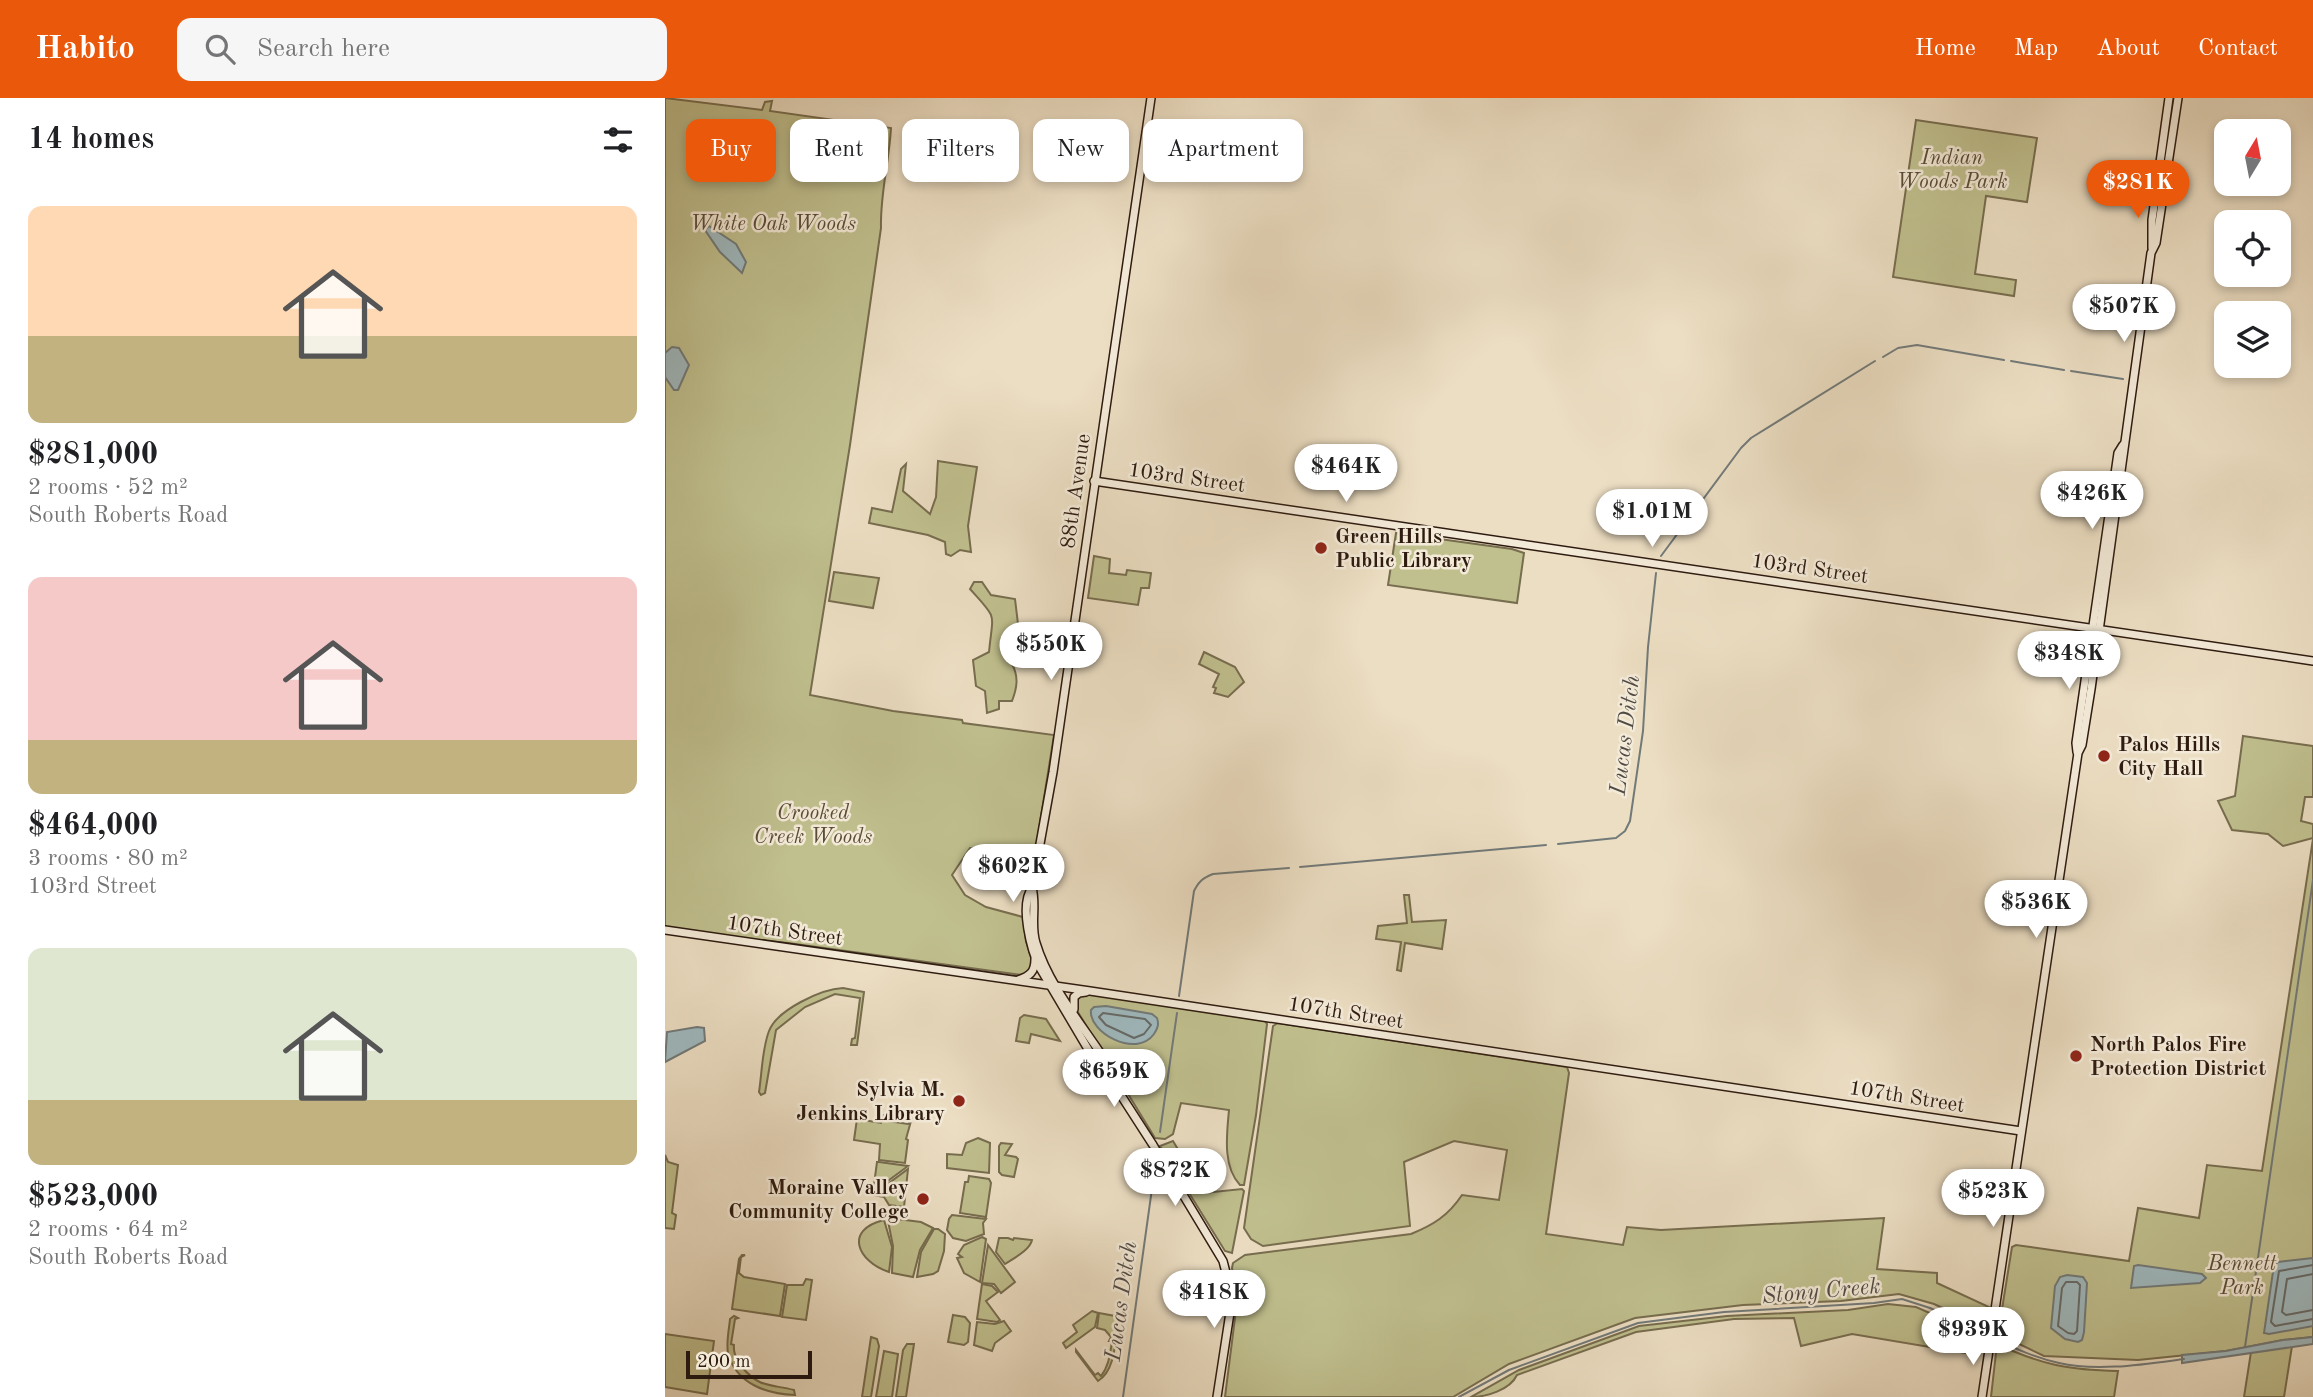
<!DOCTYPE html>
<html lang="en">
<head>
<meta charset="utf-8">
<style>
	body { margin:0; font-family:"Old Standard TT",serif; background:#f6f6f6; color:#202124; height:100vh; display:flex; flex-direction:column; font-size:26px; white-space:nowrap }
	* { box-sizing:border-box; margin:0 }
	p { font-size:23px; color:#757577 }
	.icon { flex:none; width:38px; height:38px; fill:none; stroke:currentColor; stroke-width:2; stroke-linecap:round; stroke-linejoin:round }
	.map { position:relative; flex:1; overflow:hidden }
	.panel { display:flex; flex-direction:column; background:#fff; width:665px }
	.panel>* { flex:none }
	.hud { position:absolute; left:21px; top:21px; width:665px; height:63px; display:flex; gap:14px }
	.needle { width:46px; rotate:10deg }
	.buttons { position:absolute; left:1549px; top:21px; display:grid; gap:14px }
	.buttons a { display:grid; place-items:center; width:77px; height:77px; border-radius:14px; background:#fff; box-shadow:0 4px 10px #0003; font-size:35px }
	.scale { position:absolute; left:21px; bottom:18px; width:126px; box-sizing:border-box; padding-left:7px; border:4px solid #2e1b10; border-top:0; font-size:19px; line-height:24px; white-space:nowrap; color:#2e1b10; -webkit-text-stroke:5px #f3ead8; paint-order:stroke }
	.price { position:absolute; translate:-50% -60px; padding:0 16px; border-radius:24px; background:#fff; color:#222; font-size:23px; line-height:46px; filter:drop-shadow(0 2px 4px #0008) }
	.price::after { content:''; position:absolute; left:50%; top:42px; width:21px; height:16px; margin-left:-10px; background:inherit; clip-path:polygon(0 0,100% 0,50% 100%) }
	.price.selected { background:#ea580c; color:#fff }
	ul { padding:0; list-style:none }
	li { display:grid; align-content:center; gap:14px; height:371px; padding:0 28px }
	li span { display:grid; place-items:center; height:217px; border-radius:14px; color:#555 }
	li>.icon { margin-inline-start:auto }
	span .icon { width:126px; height:126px; fill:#fffc; stroke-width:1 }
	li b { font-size:30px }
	h2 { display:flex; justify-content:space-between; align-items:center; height:84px; padding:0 28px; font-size:30px }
	.tag { padding:0 24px; border-radius:14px; background:#fff; box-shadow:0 4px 10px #0003; font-size:24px; line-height:63px }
	.tag.selected { background:#ea580c; color:#fff }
	header { display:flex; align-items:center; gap:42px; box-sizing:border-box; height:98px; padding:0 35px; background:#ea580c; color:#fff }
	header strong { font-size:33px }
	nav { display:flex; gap:38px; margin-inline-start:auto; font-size:24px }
	.search { width:490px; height:63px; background:#f6f6f6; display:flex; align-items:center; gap:18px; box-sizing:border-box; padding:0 24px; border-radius:14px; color:#757577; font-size:26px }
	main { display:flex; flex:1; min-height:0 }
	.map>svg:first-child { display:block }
	.green { fill:#c0bf8e; stroke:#776d4f; stroke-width:2 }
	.water { fill:#9fb9bf; stroke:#727a79; stroke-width:2 }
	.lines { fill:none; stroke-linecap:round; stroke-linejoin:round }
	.shore { stroke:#666a68; stroke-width:2 }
	.stream { stroke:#727a79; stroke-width:2 }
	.secondary-casing { stroke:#2e1b10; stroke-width:10 }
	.secondary { stroke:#f3ead8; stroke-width:7 }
	.poi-dot { fill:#8f2418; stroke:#f3ead8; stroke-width:2.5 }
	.labels { text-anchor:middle; stroke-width:5; stroke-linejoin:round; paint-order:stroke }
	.park-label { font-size:21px; font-style:italic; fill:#5a4c36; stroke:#f3ead8 }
	.street-label { font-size:21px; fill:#2e1b10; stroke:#f3ead8 }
	.poi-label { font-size:21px; font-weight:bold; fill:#2e1b10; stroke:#f3ead8; text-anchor:start }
	.water-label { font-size:23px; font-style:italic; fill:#504a45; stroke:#f3ead8 }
</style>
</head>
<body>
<header>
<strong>Habito</strong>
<div class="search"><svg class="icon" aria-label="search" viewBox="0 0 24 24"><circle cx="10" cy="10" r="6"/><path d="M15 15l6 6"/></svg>Search here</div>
<nav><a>Home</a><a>Map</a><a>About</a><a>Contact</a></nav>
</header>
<main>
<section class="panel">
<h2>14 homes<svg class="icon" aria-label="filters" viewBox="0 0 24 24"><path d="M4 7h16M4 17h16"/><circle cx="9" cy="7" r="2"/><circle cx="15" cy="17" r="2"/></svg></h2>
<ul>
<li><span style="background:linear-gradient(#ffd9b3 60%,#c2b280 0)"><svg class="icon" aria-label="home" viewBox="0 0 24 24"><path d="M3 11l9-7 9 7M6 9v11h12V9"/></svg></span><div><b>$281,000</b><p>2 rooms · 52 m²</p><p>South Roberts Road</p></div></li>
<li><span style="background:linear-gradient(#f6c9c9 75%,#c2b280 0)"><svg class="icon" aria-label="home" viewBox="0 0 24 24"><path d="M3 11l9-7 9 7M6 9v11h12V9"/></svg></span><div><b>$464,000</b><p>3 rooms · 80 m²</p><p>103rd Street</p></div></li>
<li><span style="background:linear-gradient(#dfe7d0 70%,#c2b280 0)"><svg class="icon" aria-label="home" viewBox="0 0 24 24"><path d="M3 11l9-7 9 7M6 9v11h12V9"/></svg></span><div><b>$523,000</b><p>2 rooms · 64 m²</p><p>South Roberts Road</p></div></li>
</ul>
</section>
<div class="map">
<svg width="1648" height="1299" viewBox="0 0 1648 1299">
	<rect width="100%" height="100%" fill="#ecdec3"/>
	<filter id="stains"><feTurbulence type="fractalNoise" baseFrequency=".00286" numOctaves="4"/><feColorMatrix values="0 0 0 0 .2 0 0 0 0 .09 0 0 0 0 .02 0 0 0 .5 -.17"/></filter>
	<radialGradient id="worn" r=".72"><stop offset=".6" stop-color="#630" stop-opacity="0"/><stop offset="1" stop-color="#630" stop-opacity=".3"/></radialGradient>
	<g class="green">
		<path d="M 0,0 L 97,12 L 100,4 L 107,3 L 105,13 L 226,30 C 224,65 215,96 216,130 L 185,347 L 145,597 L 228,613 L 297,622 L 298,625 L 389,637 L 370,756 L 305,750 L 287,777 L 300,797 L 321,809 L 358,819 L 361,843 L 367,863 L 365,873 L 357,877 L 123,845 L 0,833 Z"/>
		<polygon points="1251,22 1372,40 1362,104 1321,98 1310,176 1351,182 1349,198 1228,179"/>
		<polygon points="273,363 312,369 303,428 306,454 295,452 286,458 281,456 280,444 263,437 204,425 207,410 227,414 236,371 241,366 238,393 265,416 271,399"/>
		<polygon points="731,435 847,451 859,455 852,505 723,487"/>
		<polygon points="429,458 445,461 444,475 461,477 462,472 486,475 484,490 476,490 473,507 423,500"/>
		<polygon points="169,474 214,480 208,510 164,503"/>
		<path d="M 309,484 L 317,484 L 326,497 L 350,501 L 356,551 L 347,566 C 354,579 352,590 347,603 L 334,603 L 334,611 L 322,615 L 320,593 L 311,588 L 308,562 L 324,554 C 328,513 333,522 305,491 Z"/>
		<polygon points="539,554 570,569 579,584 563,599 549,595 551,590 548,589 554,576 534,566"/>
		<polygon points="1578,638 1648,648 1648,699 1640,699 1636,723 1648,726 1648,740 1618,748 1603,736 1567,732 1553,703 1570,698"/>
		<polygon points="1648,741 1648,1239 1618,1242 1561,1253 1473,1262 1379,1258 1333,1236 1347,1149 1351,1147 1464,1163 1473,1110 1534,1120 1542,1067 1597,1073"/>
		<polygon points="739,797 744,797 747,824 781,822 777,851 740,845 736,873 732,872 736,844 711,841 713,828 742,825"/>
		<path d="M 178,890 L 199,894 L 192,947 L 186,947 L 187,941 L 190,940 L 195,900 L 170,896 L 140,909 L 111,932 L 100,995 L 96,997 L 94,994 C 97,975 97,951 104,933 C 112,912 156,891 178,890 Z"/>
		<path d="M 424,896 L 600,923 L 602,926 L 591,1017 L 579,1087 L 575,1087 C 557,1068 562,1035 564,1012 L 516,1005 L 508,1036 L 500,1041 L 490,1040 L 411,911 L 409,904 L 413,898 Z"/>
		<polygon points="359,917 381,921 395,943 366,936 364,945 351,943 355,920"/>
		<path d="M 613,925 L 902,969 L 904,975 L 881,1136 L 958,1147 L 962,1129 L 996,1132 L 1219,1120 L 1212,1171 L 1272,1175 L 1272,1185 L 1324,1209 L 1321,1230 L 1269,1206 L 1234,1196 L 1176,1203 L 1078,1207 L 970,1220 L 844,1266 L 788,1299 L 560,1299 L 572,1204 L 567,1170 L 568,1165 L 580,1157 L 746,1136 C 768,1127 783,1118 797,1097 L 834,1102 L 842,1052 L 789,1043 L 739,1064 L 745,1128 L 598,1148 L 586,1141 L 579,1130 L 608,928 Z"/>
		<polygon points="219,1017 222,1017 223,1023 243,1026 246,1023 241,1041 243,1042 240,1065 214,1062 215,1046 189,1042 192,1021 216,1025"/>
		<polygon points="313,1040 325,1045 324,1075 282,1070 282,1056 297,1057 301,1045"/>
		<polygon points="508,1043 539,1095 577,1091 579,1093 567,1155 560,1153 495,1048"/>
		<polygon points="336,1045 347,1046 340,1057 351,1059 353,1061 349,1079 337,1077 334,1074 334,1048"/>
		<polygon points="0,1057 3,1064 13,1067 7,1115 11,1117 9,1131 0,1130"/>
		<polygon points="212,1064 214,1064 243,1068 208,1094"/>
		<polygon points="243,1071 239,1109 224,1107 219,1099 208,1097"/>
		<polygon points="304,1078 324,1081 326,1085 321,1119 295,1115 300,1084 303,1084"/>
		<polygon points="287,1117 321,1121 318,1125 319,1136 301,1143 288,1140 282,1132 284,1121"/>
		<polygon points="232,1121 256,1124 268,1130 255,1152 248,1179 227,1175 228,1148 223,1123"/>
		<path d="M 219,1122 L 227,1149 L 224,1174 C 193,1164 178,1132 219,1122 Z"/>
		<polygon points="269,1131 273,1131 280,1136 279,1153 273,1173 268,1176 252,1179 256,1154"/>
		<polygon points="317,1139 321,1141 315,1184 299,1175 292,1160 297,1159 293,1156 299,1147"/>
		<path d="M 334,1140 L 343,1140 L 348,1142 L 349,1140 L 367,1142 C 365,1152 349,1160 340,1166 L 331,1154 Z"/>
		<polygon points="323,1147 350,1184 336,1195 329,1186 317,1185"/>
		<polygon points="77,1157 80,1157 76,1159 74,1175 79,1179 120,1186 115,1218 67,1211 74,1161"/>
		<polygon points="141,1181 147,1182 141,1222 117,1219 122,1187 138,1187"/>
		<polygon points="317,1186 327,1188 333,1194 321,1203 335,1222 332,1224 312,1221"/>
		<path d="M 1223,1206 L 1251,1209 L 1320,1239 L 1312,1257 L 1187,1236 L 1136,1248 L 1129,1220 L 1069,1221 L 971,1234 L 852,1277 C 845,1292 821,1299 806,1299 L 854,1272 L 974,1228 L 1062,1218 L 1183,1212 Z"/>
		<polygon points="427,1213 433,1215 430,1229 401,1250 398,1245 412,1234 408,1227"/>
		<path d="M 434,1215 L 450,1218 L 453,1223 C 450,1242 451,1272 433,1283 L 411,1254 L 411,1252 L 430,1277 L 433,1275 L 436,1278 C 444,1268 445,1256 447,1243 L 444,1243 L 446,1239 L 440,1232 L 432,1230 Z"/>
		<polygon points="288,1217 300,1219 305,1225 303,1244 299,1247 283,1244"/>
		<path d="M 69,1218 L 73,1220 L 70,1221 L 66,1246 L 69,1247 C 68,1256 72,1261 77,1269 C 94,1290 105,1286 129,1292 L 130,1297 C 102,1296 71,1286 63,1255 C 61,1244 64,1232 65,1221 Z"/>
		<polygon points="339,1223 346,1233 330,1245 327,1253 309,1247 312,1224 330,1226"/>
		<polygon points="0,1236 49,1243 42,1296 0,1289"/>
		<polygon points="206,1239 212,1241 214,1248 206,1299 197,1299"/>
		<polygon points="242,1246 249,1246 241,1299 231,1299 238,1252"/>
		<path d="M 1332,1246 C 1377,1267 1404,1272 1453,1273 L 1449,1299 L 1326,1299 Z"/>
		<polygon points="1627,1248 1619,1299 1579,1299 1586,1254"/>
		<polygon points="219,1253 233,1256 227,1299 211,1299"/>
	</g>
	<g class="water">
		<polygon points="44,128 71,146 81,164 77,175 55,154 40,132"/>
		<polygon points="7,249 14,250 24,267 13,292 9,292 0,279 0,255"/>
		<path d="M 441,908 L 487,916 L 492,920 C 494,926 493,930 489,936 C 471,961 423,934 426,912 L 429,909 Z"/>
		<polygon points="32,929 39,930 40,943 0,964 2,934"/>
		<polygon points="1648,1160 1648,1228 1604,1236 1599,1235 1609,1167 1613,1164"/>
		<polygon points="1473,1167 1537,1176 1541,1180 1535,1185 1466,1190 1469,1168"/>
		<polygon points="1402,1177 1418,1179 1422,1185 1419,1234 1417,1242 1413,1244 1400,1241 1386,1230 1390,1188 1395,1179"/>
		<polygon points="1648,1239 1648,1246 1517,1265 1517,1257 1561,1253 1618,1242"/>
	</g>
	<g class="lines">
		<g class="shore">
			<polygon points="438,915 480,921 486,927 479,936 469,940 441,927 434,919"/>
			<polyline points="1648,1167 1614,1173 1606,1224 1610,1228 1648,1221"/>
			<polyline points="1648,1176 1622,1181 1617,1214 1621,1217 1648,1212"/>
			<polygon points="1401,1184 1412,1184 1415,1187 1412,1233 1409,1236 1403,1235 1393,1228 1397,1190"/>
		</g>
		<g class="stream">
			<polyline points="1218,259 1233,250 1252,247 1339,262"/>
			<polyline points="1346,263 1399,272"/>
			<polyline points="1406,273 1458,281"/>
			<polyline points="996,458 1076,350 1086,340 1210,263"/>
			<polyline points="893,746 951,740 960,733 965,723 978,633 983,549 991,475"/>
			<polyline points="635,769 881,747"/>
			<path d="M 514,898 L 529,793 C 534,783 538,780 548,776 L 624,770"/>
			<polyline points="495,1034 512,915"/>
			<path d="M 1327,1240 C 1349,1250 1371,1260 1394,1265 C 1432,1274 1481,1266 1519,1261"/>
			<polyline points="1580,1249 1648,782"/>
			<polyline points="458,1299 490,1069"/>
			<polyline points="794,1299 844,1272 973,1225 1059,1214 1209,1205 1237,1201 1265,1210 1322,1237"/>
		</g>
		<g class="secondary-casing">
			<g id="secondary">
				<path d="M 486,0 L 388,674 L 367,790 C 354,807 366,853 375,870 L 430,963 L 439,971 L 488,1047 L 558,1163 L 564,1186 L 566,1208 L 552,1299"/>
				<polyline points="1487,150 1487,122 1504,0"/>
				<polyline points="429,383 1648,563"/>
				<polyline points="1412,654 1411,645 1453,355 1458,347"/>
				<path d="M 367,790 C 372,807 365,827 371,845 C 383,886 415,924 438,959 L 439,970"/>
				<polyline points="0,832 425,893 1356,1033"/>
				<path d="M 353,882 C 365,878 370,874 370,861"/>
				<polyline points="409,911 409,899 414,895 421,894"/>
				<polyline points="1317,1299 1413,655 1417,647 1426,591 1486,155 1491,145 1513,0"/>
			</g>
		</g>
		<use href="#secondary" class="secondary"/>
	</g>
	<g class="poi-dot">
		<circle cx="656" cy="450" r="7"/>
		<circle cx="1439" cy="658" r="7"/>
		<circle cx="1411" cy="958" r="7"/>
		<circle cx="294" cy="1003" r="7"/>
		<circle cx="258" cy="1101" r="7"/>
	</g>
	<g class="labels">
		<g class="park-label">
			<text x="1287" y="66">Indian<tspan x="1287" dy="24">Woods Park</tspan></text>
			<text x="108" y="132">White Oak Woods</text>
			<text x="148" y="721">Crooked<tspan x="148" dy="24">Creek Woods</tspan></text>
			<text x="1577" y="1172">Bennett<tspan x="1577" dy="24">Park</tspan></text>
		</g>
		<g class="street-label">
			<text transform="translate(522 379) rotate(8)" y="7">103rd Street</text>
			<text transform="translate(410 393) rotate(-82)" y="7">88th Avenue</text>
			<text transform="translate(1145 470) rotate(8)" y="7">103rd Street</text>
			<text transform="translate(120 832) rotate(8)" y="7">107th Street</text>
			<text transform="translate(681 914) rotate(9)" y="7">107th Street</text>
			<text transform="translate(1242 998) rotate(9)" y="7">107th Street</text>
		</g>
		<g class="poi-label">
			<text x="670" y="445">Green Hills<tspan x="670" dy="24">Public Library</tspan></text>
			<text x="1453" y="653">Palos Hills<tspan x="1453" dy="24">City Hall</tspan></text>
			<text x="1425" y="953">North Palos Fire<tspan x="1425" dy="24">Protection District</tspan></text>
			<text x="280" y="998" text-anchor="end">Sylvia M.<tspan x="280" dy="24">Jenkins Library</tspan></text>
			<text x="244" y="1096" text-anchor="end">Moraine Valley<tspan x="244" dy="24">Community College</tspan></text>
		</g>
		<g class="water-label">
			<text transform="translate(959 637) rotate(-83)" y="8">Lucas Ditch</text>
			<text transform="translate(1156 1192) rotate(-5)" y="8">Stony Creek</text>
			<text transform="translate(455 1203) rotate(-82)" y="8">Lucas Ditch</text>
		</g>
	</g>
	<rect width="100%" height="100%" filter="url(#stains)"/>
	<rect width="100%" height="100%" fill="url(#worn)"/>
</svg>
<div class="buttons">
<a><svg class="needle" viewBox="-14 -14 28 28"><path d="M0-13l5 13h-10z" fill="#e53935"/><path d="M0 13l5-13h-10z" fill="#757577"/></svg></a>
<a><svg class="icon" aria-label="locate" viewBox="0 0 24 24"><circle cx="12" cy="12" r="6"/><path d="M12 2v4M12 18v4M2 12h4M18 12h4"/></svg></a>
<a><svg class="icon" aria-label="layers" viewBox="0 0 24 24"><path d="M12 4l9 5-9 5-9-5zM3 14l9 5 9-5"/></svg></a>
</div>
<div class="scale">200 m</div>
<b class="price selected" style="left:1473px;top:122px">$281K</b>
<b class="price" style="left:1459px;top:246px">$507K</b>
<b class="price" style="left:681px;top:406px">$464K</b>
<b class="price" style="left:1427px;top:433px">$426K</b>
<b class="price" style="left:987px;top:451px">$1.01M</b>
<b class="price" style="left:386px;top:584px">$550K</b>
<b class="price" style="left:1404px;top:593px">$348K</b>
<b class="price" style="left:348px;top:806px">$602K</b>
<b class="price" style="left:1371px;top:842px">$536K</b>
<b class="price" style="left:449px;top:1011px">$659K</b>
<b class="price" style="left:510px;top:1110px">$872K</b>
<b class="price" style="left:1328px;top:1131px">$523K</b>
<b class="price" style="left:549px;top:1232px">$418K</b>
<b class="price" style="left:1308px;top:1269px">$939K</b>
<div class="hud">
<a class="tag selected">Buy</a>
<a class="tag">Rent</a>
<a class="tag">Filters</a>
<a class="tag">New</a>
<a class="tag">Apartment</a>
</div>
</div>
</main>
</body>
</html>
